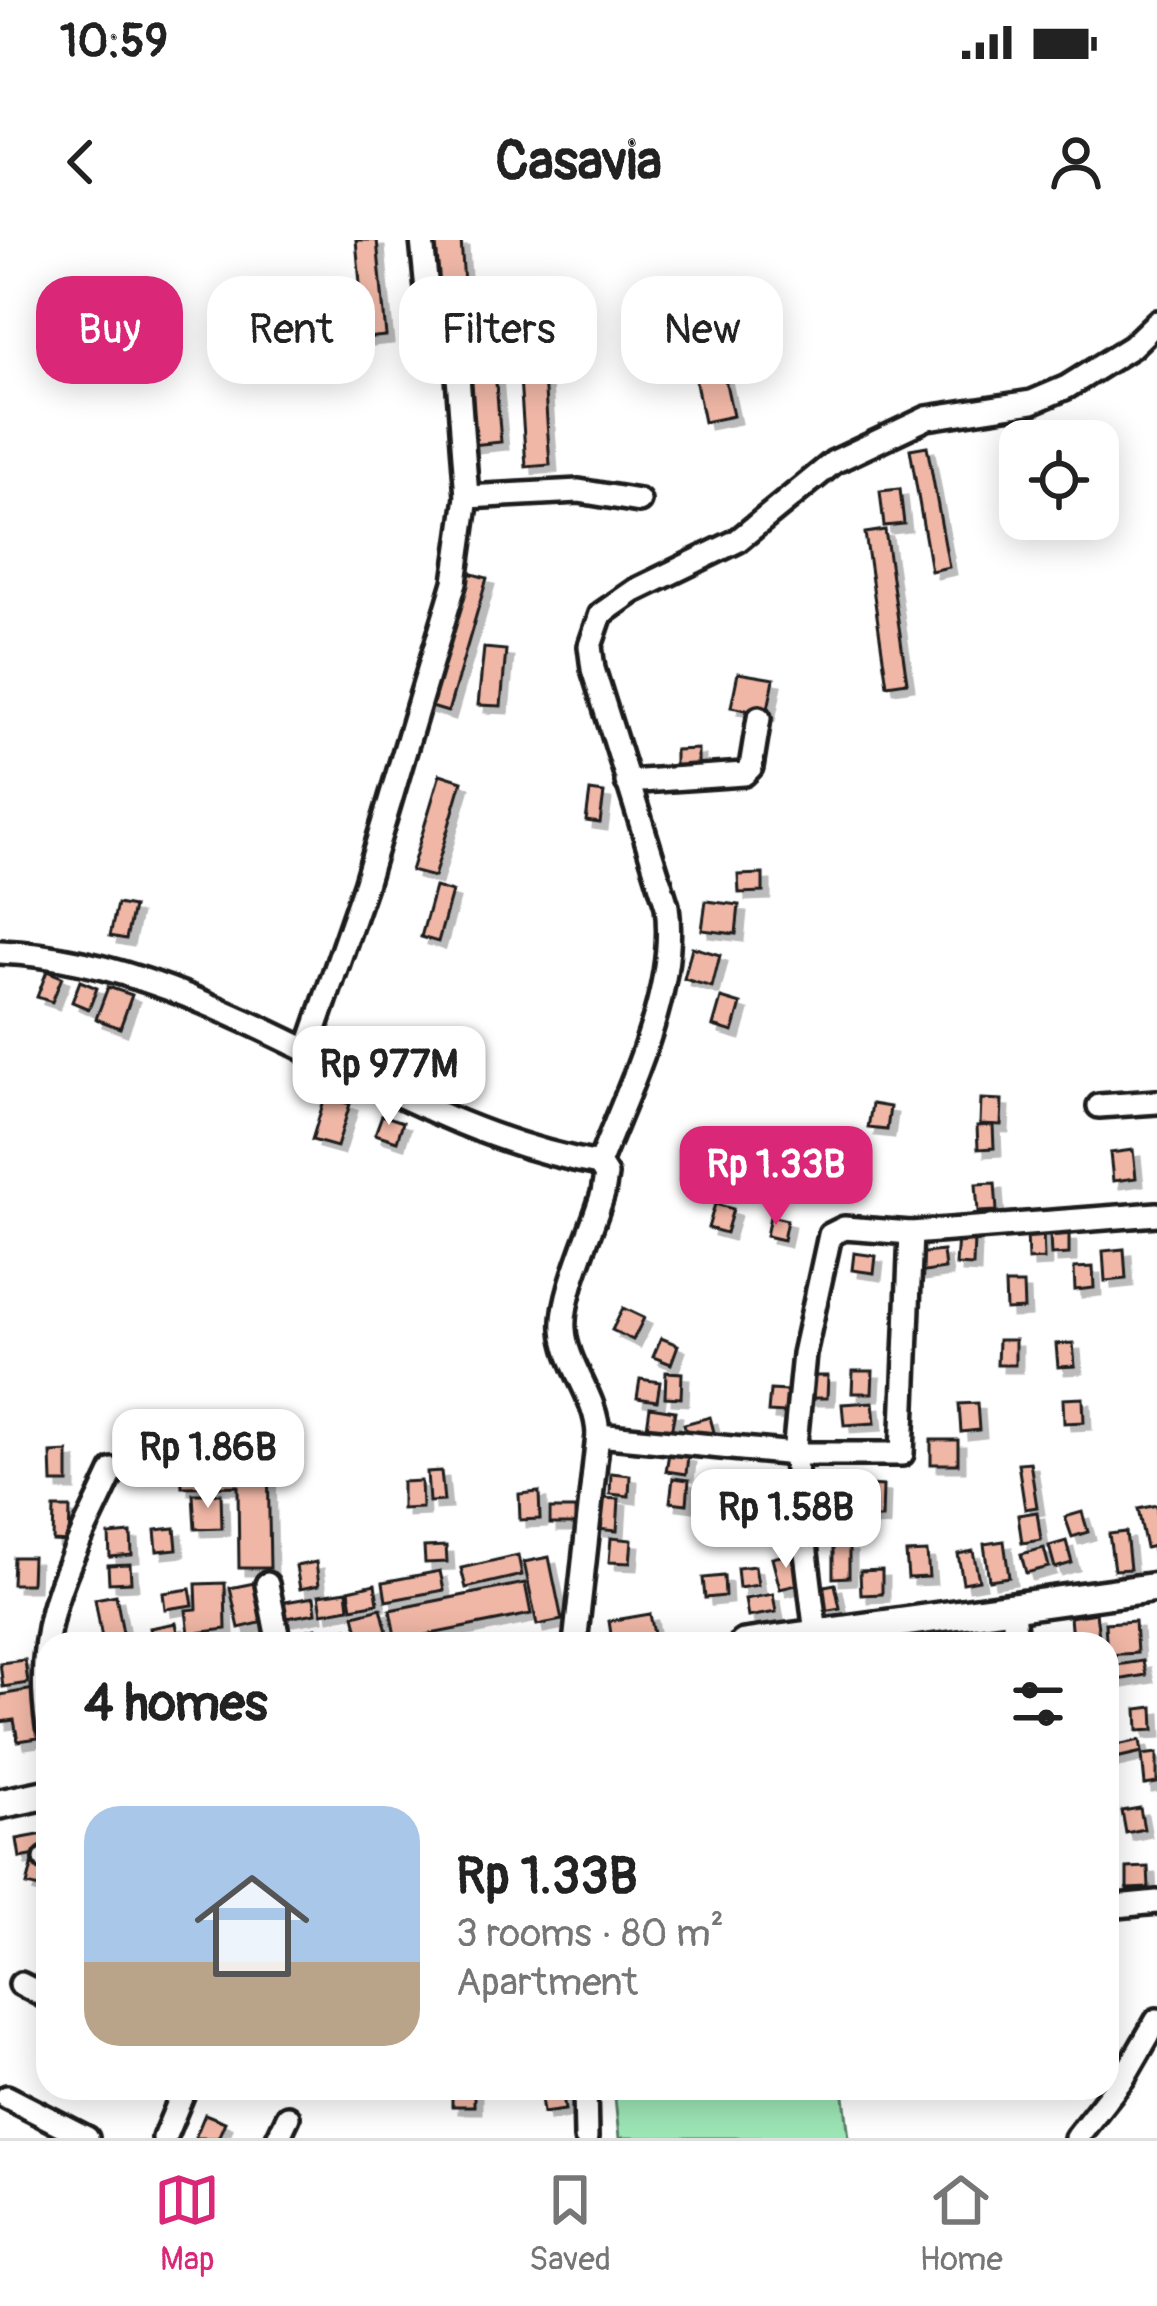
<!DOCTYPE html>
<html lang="en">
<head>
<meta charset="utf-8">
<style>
	body { margin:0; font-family:Pangolin,sans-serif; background:#f2f2f2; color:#222; height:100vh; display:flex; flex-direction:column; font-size:45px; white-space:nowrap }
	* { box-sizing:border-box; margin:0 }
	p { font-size:39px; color:#767676 }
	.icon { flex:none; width:66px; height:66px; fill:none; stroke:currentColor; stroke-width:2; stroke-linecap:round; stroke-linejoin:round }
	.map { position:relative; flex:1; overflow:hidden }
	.drawer { position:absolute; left:36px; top:1392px; width:1083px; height:468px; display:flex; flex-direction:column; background:#fff; border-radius:36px; box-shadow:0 6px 30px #0003 }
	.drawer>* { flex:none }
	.guide { position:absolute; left:36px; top:36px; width:1086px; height:108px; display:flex; gap:24px }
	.controls { position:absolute; left:999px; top:180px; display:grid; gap:24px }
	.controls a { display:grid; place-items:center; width:120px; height:120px; border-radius:24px; background:#fff; box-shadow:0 6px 30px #0003; font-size:60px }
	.price { position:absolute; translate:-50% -102px; padding:0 27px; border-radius:24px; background:#fff; color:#222; font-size:39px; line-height:78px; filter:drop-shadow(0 3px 6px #0008) }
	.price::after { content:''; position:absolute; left:50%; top:72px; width:36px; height:27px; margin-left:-18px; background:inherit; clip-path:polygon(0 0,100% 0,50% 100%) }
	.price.on { background:#db2777; color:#fff }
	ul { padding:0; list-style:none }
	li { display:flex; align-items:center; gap:36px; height:300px; padding:0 48px }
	li span { display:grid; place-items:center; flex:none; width:336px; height:240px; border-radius:36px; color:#555 }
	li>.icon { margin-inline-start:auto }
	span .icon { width:144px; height:144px; fill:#fffc; stroke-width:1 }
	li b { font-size:51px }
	h2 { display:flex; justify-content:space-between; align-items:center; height:144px; padding:0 48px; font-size:51px }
	.tag { padding:0 42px; border-radius:36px; background:#fff; box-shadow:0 6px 30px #0003; font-size:42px; line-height:108px }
	.tag.on { background:#db2777; color:#fff }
	.status { display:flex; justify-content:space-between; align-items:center; height:84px; padding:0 60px; background:#fff; direction:ltr }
	.status svg { height:33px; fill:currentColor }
	header { display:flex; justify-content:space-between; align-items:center; height:156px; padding:0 48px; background:#fff; font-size:54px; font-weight:700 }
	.menu { display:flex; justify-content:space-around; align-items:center; height:168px; border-top:3px solid #e0e0e0; background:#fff; font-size:33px; color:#767676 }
	.menu a { display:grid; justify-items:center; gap:6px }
	.menu .on { color:#db2777 }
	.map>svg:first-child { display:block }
	.green { fill:#9ce5b5; stroke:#5c8068; stroke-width:3 }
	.building { fill:#f0b7a6; stroke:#1c1c1c; stroke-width:3; filter:url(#shadow) }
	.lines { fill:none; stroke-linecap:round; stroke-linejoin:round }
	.minor-casing { stroke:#1c1c1c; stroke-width:30 }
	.major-casing { stroke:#1c1c1c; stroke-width:36 }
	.minor { stroke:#fff; stroke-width:21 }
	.major { stroke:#fff; stroke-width:27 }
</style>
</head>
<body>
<div class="status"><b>10:59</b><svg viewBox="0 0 49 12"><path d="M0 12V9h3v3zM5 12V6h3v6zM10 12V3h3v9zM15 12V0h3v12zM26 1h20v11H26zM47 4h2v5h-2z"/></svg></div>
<header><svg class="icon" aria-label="back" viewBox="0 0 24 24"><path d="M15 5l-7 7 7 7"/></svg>Casavia<svg class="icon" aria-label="person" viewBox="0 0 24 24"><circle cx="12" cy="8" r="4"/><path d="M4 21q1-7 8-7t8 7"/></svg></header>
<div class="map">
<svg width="1157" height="1898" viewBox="0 0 1157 1898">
	<defs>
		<filter id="shadow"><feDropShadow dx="7" dy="7" stdDeviation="0" flood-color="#0004"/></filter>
	</defs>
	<rect width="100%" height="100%" fill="#fff"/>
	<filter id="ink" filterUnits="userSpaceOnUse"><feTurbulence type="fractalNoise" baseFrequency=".00833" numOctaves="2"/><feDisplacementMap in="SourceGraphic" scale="24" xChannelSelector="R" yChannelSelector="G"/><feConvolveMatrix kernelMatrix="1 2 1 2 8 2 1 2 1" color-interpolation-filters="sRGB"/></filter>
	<g filter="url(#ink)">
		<polygon class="green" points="614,1848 843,1848 849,1898 619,1898"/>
		<g class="building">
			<polygon points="356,0 377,0 386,96 365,98"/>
			<polygon points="432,0 461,0 467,88 438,90"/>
			<polygon points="712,78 733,176 704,182 684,84"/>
			<polygon points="494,119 501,202 471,205 464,122"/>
			<polygon points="543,122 550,225 526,227 519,123"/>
			<polygon points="927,206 949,327 931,331 910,209"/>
			<polygon points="900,249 904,284 884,286 880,251"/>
			<polygon points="885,290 907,442 887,445 865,293"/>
			<polygon points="465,332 487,338 448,472 425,465"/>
			<polygon points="484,408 506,410 501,466 478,465"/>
			<polygon points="738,433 774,439 767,474 731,467"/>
			<polygon points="698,509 698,531 675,532 675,510"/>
			<polygon points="440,534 462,541 434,637 411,631"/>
			<polygon points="590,551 604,553 600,583 586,581"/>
			<polygon points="763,634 763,652 739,653 738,635"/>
			<polygon points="435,647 452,652 438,702 421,697"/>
			<polygon points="706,661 739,665 736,694 702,690"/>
			<polygon points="117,664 133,667 126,699 110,696"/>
			<polygon points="692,707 720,715 712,747 684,739"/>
			<polygon points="47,731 62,737 52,762 37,757"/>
			<polygon points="80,741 97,748 89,769 72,762"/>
			<polygon points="108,747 132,755 120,788 96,779"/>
			<polygon points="721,758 741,764 733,792 713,786"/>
			<polygon points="325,857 350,864 337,907 312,900"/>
			<polygon points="981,859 1002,860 1001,885 980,884"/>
			<polygon points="872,864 890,867 887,890 868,888"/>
			<polygon points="382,875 403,882 397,901 375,894"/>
			<polygon points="993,885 994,908 978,909 977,886"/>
			<polygon points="1133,910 1136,938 1113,941 1110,913"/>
			<polygon points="995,943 997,971 978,972 976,944"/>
			<polygon points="715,964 733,969 726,993 708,988"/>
			<polygon points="770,976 787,980 783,1000 766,996"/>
			<polygon points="1043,991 1044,1019 1028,1020 1027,992"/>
			<polygon points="1069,994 1069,1014 1051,1015 1050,995"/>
			<polygon points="958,996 974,997 973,1026 956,1025"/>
			<polygon points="1124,1009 1126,1039 1105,1041 1103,1011"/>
			<polygon points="943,1011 945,1029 918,1033 916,1014"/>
			<polygon points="854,1013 876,1016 874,1033 852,1030"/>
			<polygon points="1093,1027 1094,1048 1075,1050 1074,1028"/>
			<polygon points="1005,1044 1023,1044 1024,1069 1006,1070"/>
			<polygon points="623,1068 644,1078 633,1100 612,1090"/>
			<polygon points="661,1098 678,1105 671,1124 653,1117"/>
			<polygon points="998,1100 1015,1100 1015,1125 997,1125"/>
			<polygon points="1073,1103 1075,1126 1058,1127 1056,1104"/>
			<polygon points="853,1131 873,1131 872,1153 852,1153"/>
			<polygon points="666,1132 682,1133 681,1158 665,1157"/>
			<polygon points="808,1136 828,1136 827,1158 808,1158"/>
			<polygon points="640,1139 660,1142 657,1161 637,1158"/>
			<polygon points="770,1150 787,1151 786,1173 768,1172"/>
			<polygon points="1083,1158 1084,1182 1064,1183 1063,1159"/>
			<polygon points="873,1162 875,1183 844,1185 842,1164"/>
			<polygon points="977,1163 979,1190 961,1192 959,1164"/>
			<polygon points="650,1167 675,1171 671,1192 647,1188"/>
			<polygon points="710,1177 714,1192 688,1200 684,1184"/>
			<rect x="931" y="1200" width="27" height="24"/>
			<polygon points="68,1212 68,1243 52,1243 51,1213"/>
			<polygon points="669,1213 688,1216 686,1234 666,1231"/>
			<polygon points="268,1217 270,1328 239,1328 238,1246 182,1247 181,1219"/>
			<polygon points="1030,1222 1037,1267 1025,1269 1018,1223"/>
			<polygon points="441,1231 444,1261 429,1262 427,1232"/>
			<polygon points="611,1233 630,1235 629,1256 610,1254"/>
			<polygon points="673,1238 689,1240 687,1264 670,1262"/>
			<polygon points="421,1241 422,1268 402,1269 402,1242"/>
			<polygon points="867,1245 883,1246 882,1278 866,1278"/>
			<polygon points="539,1252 540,1279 520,1280 519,1254"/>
			<polygon points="193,1254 221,1254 222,1288 195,1289"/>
			<polygon points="599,1258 619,1259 617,1291 597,1289"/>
			<polygon points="861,1264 862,1284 843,1285 842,1265"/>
			<polygon points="1157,1265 1157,1305 1146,1308 1138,1269"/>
			<polygon points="54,1268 70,1268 69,1302 53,1301"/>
			<rect x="550" y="1269" width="25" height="15"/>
			<polygon points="1037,1272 1041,1300 1022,1303 1018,1275"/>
			<polygon points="1082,1272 1088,1292 1072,1297 1065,1277"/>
			<polygon points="175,1288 177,1309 157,1311 155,1290"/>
			<polygon points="1126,1292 1130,1329 1114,1330 1109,1294"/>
			<polygon points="131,1293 132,1315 110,1317 109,1295"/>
			<polygon points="611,1298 632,1300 630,1323 609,1322"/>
			<polygon points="1004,1301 1009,1337 989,1340 984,1304"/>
			<polygon points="1066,1301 1072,1323 1055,1328 1049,1306"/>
			<polygon points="833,1305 849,1305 849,1337 833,1338"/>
			<polygon points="446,1306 447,1322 425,1323 424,1307"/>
			<polygon points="1044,1308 1049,1327 1026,1333 1021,1314"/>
			<polygon points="973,1311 979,1340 963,1343 958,1314"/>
			<polygon points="927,1312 929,1337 908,1338 906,1313"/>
			<polygon points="793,1313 801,1344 780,1349 772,1318"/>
			<polygon points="518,1315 522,1335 466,1348 461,1328"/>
			<polygon points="13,1317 32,1317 31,1344 12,1344"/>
			<polygon points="549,1317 562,1380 537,1385 524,1322"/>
			<polygon points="316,1322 319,1345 300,1349 296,1326"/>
			<polygon points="130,1324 131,1342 109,1343 108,1325"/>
			<polygon points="755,1326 758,1345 739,1348 737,1328"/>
			<polygon points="882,1330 882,1354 861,1355 860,1331"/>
			<polygon points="440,1331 444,1350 386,1361 383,1342"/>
			<polygon points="724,1336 725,1356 705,1358 703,1338"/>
			<polygon points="259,1342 268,1381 239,1388 230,1348"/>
			<polygon points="225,1343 226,1389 189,1394 186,1370 197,1369 196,1344"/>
			<polygon points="525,1343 531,1374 396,1401 390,1370"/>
			<polygon points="375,1344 378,1363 352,1368 349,1350"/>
			<polygon points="835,1344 840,1368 818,1372 814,1348"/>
			<polygon points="190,1349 193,1365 165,1369 163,1353"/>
			<polygon points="347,1351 349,1368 322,1373 319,1355"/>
			<polygon points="773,1354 776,1372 748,1377 745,1359"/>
			<polygon points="116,1355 125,1404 103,1404 95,1359"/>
			<polygon points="314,1357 316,1373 281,1379 279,1363"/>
			<polygon points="381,1368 390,1404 361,1404 354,1375"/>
			<polygon points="1096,1373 1099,1396 1072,1400 1070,1377"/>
			<polygon points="650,1374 654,1394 612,1401 609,1381"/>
			<polygon points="1135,1381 1137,1413 1107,1415 1105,1383"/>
			<polygon points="176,1383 180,1403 153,1404 150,1388"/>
			<polygon points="316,1388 318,1396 347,1388 351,1404 298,1404 295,1393"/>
			<polygon points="25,1420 28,1443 3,1447 0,1423"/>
			<polygon points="1143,1421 1146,1435 1112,1441 1110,1426"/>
			<polygon points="34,1449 45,1497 18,1501 14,1480 0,1482 0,1455"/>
			<polygon points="1153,1467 1154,1490 1138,1491 1137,1469"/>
			<polygon points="1140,1500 1142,1512 1107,1520 1107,1507"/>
			<polygon points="1157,1513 1157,1543 1145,1545 1142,1515"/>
			<polygon points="1140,1568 1144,1589 1126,1593 1122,1571"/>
			<polygon points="44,1594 47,1613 20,1618 17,1599"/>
			<polygon points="34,1618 48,1622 48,1650 27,1645"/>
			<polygon points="1148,1627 1149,1648 1127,1649 1127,1628"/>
			<rect x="452" y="1848" width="22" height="18"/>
			<polygon points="563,1854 565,1870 543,1873 541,1857"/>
			<polygon points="205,1874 225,1882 218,1898 195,1898"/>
		</g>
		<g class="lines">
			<g class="minor-casing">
				<g id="minor">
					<polyline points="467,257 579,251 639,261"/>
					<polyline points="627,542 744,534 751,527 759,478"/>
					<path d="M 0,712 C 216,721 389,888 599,924"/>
					<polyline points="307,812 365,645 455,342 467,257 457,123 431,90 422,0"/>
					<polyline points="1099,866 1157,862"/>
					<polyline points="598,1195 794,1214 902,1214 911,993"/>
					<polyline points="267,1344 279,1404"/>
					<polyline points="1013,1370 1016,1404"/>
					<polyline points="816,1394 794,1214 804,1114 830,995 844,988 911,993 1157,974"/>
					<path d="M 575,1404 L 598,1195 C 597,1156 566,1126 564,1089 C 561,1055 593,988 603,953 L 606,935 L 599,924 C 630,845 678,751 667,666 L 593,429 L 590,406 L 601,374 L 634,351 L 737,301 L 834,222 L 927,178 L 1032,162 L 1067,147 L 1131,107 L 1157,82"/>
					<path d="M 48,1486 C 32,1377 70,1324 113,1230"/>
					<polyline points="46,1619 48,1619"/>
					<polyline points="1107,1667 1157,1662"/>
					<polyline points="21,1744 48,1758"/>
					<polyline points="585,1848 586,1898"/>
					<polyline points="7,1857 87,1898"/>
					<polyline points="164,1898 185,1848"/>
					<polyline points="278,1898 288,1877"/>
					<polyline points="1076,1898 1124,1837 1157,1780"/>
				</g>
			</g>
			<g class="major-casing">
				<g id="major">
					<polyline points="744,1404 1157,1347"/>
					<polyline points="0,1564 48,1554"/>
				</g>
			</g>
			<use href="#minor" class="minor"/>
			<use href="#major" class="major"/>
		</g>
	</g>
</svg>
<div class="controls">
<a><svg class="icon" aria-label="locate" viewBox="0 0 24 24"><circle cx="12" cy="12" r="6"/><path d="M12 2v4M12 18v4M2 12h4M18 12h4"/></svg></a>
</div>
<b class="price" style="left:389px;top:888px">Rp 977M</b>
<b class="price on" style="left:776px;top:988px">Rp 1.33B</b>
<b class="price" style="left:208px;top:1271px">Rp 1.86B</b>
<b class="price" style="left:786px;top:1331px">Rp 1.58B</b>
<div class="guide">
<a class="tag on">Buy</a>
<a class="tag">Rent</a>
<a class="tag">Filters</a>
<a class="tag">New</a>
</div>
<section class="drawer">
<h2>4 homes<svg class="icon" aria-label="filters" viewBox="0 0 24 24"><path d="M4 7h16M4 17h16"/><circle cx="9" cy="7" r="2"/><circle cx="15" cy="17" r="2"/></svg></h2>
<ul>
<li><span style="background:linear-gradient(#a9c7e8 65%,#b9a48a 0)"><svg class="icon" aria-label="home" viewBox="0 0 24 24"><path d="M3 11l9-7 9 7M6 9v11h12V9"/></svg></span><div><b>Rp 1.33B</b><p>3 rooms · 80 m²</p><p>Apartment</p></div></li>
</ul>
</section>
</div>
<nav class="menu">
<a class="on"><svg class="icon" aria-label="map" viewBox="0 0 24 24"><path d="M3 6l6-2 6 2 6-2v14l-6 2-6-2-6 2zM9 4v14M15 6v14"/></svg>Map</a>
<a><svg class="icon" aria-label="saved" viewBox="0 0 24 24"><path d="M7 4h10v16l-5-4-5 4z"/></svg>Saved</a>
<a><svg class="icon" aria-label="home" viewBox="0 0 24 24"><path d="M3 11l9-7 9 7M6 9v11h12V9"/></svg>Home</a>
</nav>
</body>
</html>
